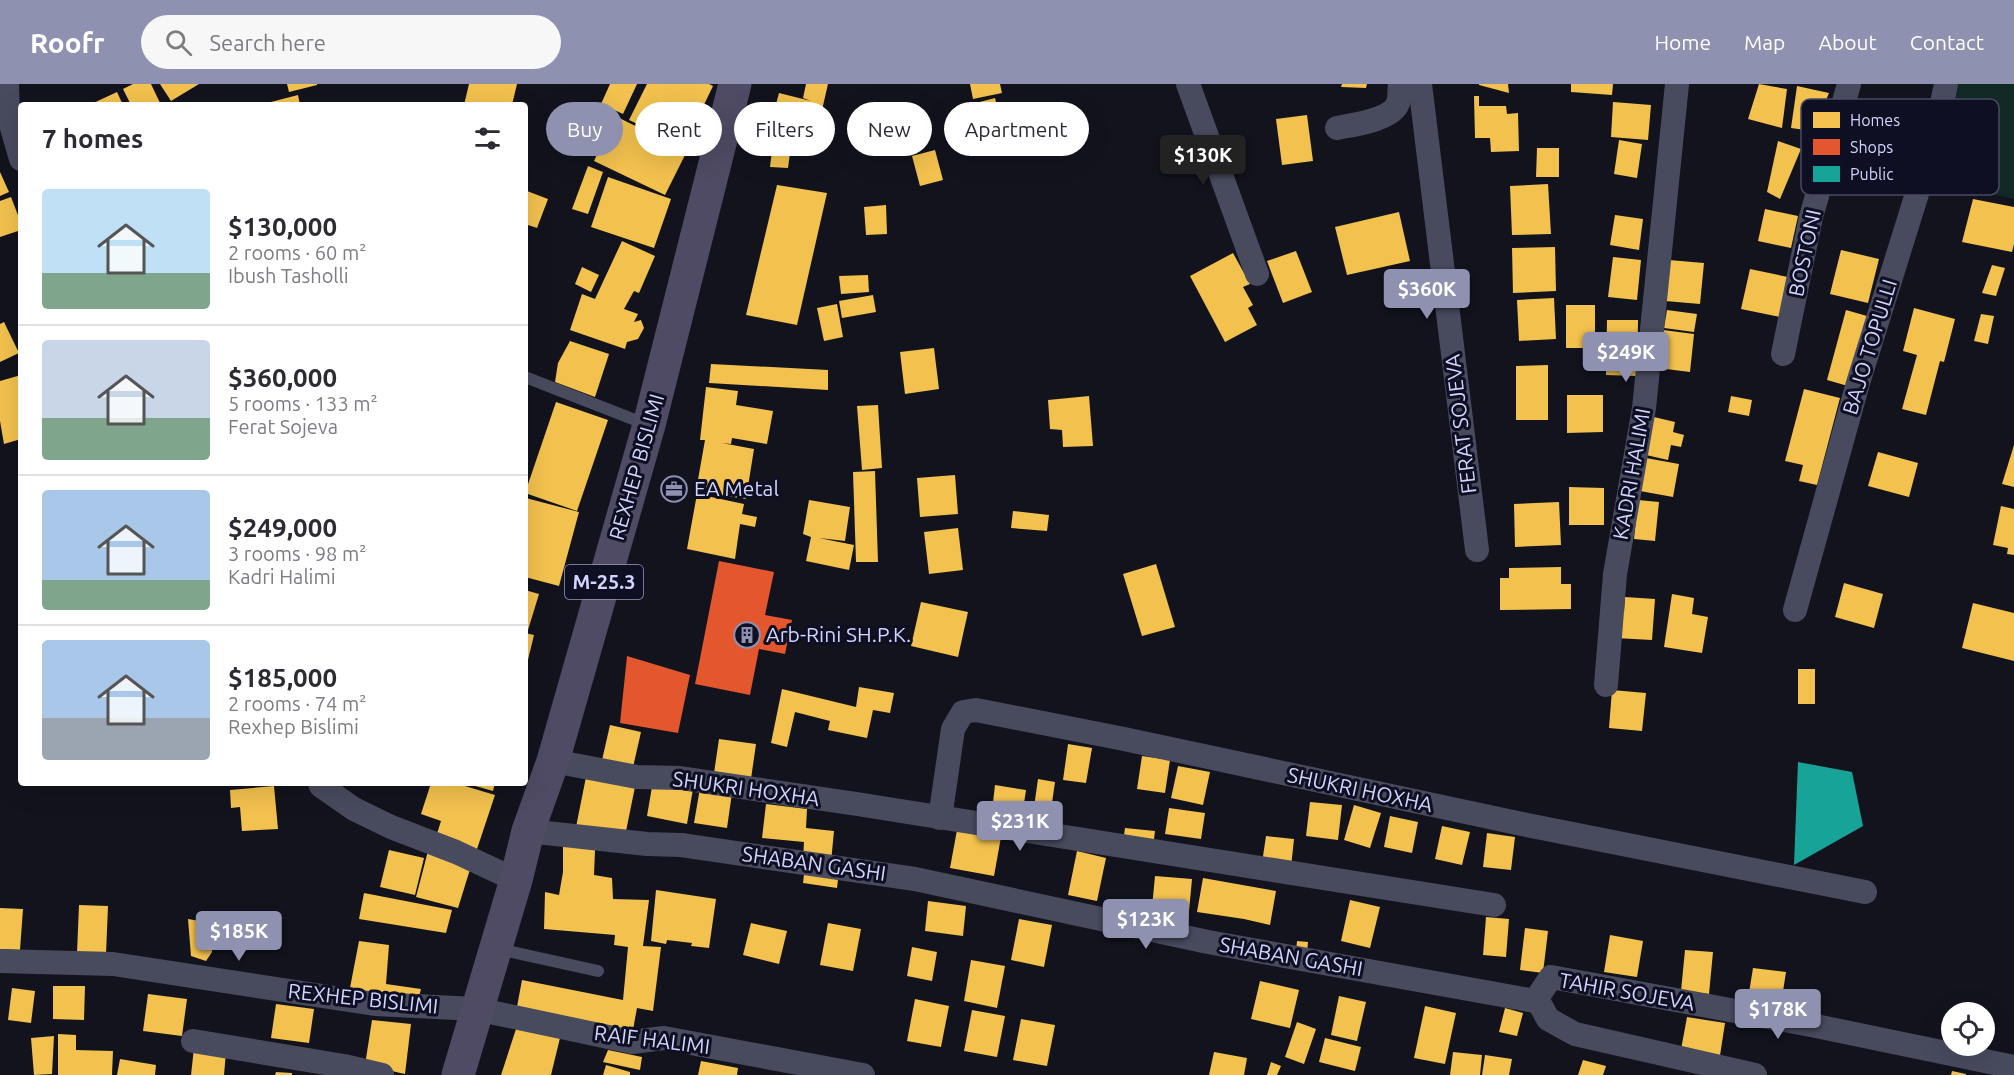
<!DOCTYPE html>
<html lang="en">
<head>
<meta charset="utf-8">
<style>
	body { margin:0; font-family:Ubuntu,sans-serif; background:#f7f7f7; color:#2b2b33; height:100vh; display:flex; flex-direction:column; font-size:22px; white-space:nowrap }
	* { box-sizing:border-box; margin:0 }
	p { font-size:20px; color:#7c7c81 }
	.icon { flex:none; width:33px; height:33px; fill:none; stroke:currentColor; stroke-width:2; stroke-linecap:round; stroke-linejoin:round }
	.map { position:relative; flex:1; overflow:hidden }
	.side { position:absolute; left:18px; top:18px; width:510px; height:684px; display:flex; flex-direction:column; background:#fff; border-radius:6px; box-shadow:0 6px 24px #0002 }
	.side>* { flex:none }
	.guide { position:absolute; left:546px; top:18px; width:570px; height:54px; display:flex; gap:12px }
	.fabs { position:absolute; left:1941px; top:918px; display:grid; gap:12px }
	.fabs a { display:grid; place-items:center; width:54px; height:54px; border-radius:50%; background:#fff; box-shadow:0 6px 24px #0002; font-size:30px }
	.price { position:absolute; translate:-50% -51px; padding:0 14px; border-radius:6px; background:#8e91af; color:#fff; font-size:20px; line-height:39px; filter:drop-shadow(0 2px 3px #0008) }
	.price::after { content:''; position:absolute; left:50%; top:36px; width:18px; height:14px; margin-left:-9px; background:inherit; clip-path:polygon(0 0,100% 0,50% 100%) }
	.price.selected { background:#222; color:#fff }
	ul { padding:0; list-style:none }
	li { display:flex; align-items:center; gap:18px; height:150px; padding:0 24px }
	li+li { border-top:2px solid #e1e1e2 }
	li span { display:grid; place-items:center; flex:none; width:168px; height:120px; border-radius:6px; color:#555 }
	li>.icon { margin-inline-start:auto }
	span .icon { width:72px; height:72px; fill:#fffc; stroke-width:1 }
	li b { font-size:26px }
	h2 { display:flex; justify-content:space-between; align-items:center; height:72px; padding:0 24px; font-size:26px }
	.chip { padding:0 21px; border-radius:27px; background:#fff; box-shadow:0 6px 24px #0002; font-size:21px; line-height:54px }
	.chip.selected { background:#8e91af; color:#fff }
	header { display:flex; align-items:center; gap:36px; box-sizing:border-box; height:84px; padding:0 30px; background:#8e91af; color:#fff }
	header strong { font-size:28px }
	nav { display:flex; gap:33px; margin-inline-start:auto; font-size:21px }
	.search { width:420px; height:54px; background:#f7f7f7; display:flex; align-items:center; gap:15px; box-sizing:border-box; padding:0 21px; border-radius:33px; color:#7c7c81; font-size:22px }
	.map>svg:first-child { display:block }
	.green { fill:#122824 }
	.homes { fill:#f2c14e }
	.shops { fill:#e4572e }
	.public { fill:#17a398 }
	.lines { fill:none; stroke-linecap:round; stroke-linejoin:round }
	.lane { stroke:#484b5e; stroke-width:12 }
	.street { stroke:#484b5e; stroke-width:24 }
	.primary { stroke:#4f4b64; stroke-width:33 }
	.labels { text-anchor:middle; stroke-width:6; stroke-linejoin:round; paint-order:stroke }
	.shield { fill:#0e0f22; stroke:#969abb; stroke-width:1.5 }
	.shield-label { font-size:20px; font-weight:bold; fill:#d1d5fd }
	.street-label { font-size:21px; fill:#d1d5fd; stroke:#0e0f22 }
	.poi-label { font-size:21px; fill:#d1d5fd; stroke:#0e0f22; text-anchor:start }
	.key { fill:#0e0f22; stroke:#484a64; stroke-width:1.5 }
	.key-label { font-size:16px; fill:#d1d5fd }
</style>
</head>
<body>
<header>
<strong>Roofr</strong>
<div class="search"><svg class="icon" aria-label="search" viewBox="0 0 24 24"><circle cx="10" cy="10" r="6"/><path d="M15 15l6 6"/></svg>Search here</div>
<nav><a>Home</a><a>Map</a><a>About</a><a>Contact</a></nav>
</header>
<div class="map">
<svg width="2014" height="991" viewBox="0 0 2014 991">
	<rect width="100%" height="100%" fill="#12131d"/>
	<polygon class="green" points="1948,0 2014,0 2014,115 1925,95"/>
	<g class="homes">
		<polygon points="133,0 151,0 161,21 131,21 123,5"/>
		<polygon points="160,0 199,0 171,17"/>
		<polygon points="287,0 317,0 317,1 289,8"/>
		<polygon points="469,0 517,0 512,21 464,21"/>
		<polygon points="610,0 637,0 623,30 601,20"/>
		<polygon points="647,0 709,0 713,2 684,62 629,36"/>
		<polygon points="806,0 828,0 816,52 771,39 779,9 811,17 803,14"/>
		<polygon points="970,0 1000,0 1002,9 973,15"/>
		<polygon points="1342,0 1367,0 1366,4 1341,3"/>
		<polygon points="1479,0 1508,0 1509,9 1479,1"/>
		<polygon points="1571,0 1613,0 1612,11 1571,8"/>
		<polygon points="1759,0 1787,5 1782,44 1748,35"/>
		<polygon points="1797,2 1829,9 1813,47 1791,44"/>
		<polygon points="117,8 123,21 89,21"/>
		<polygon points="298,11 300,21 263,21 263,20"/>
		<polygon points="1474,12 1479,12 1479,22 1506,22 1507,30 1518,29 1519,67 1491,68 1490,54 1475,54"/>
		<polygon points="995,14 1006,58 983,64 972,20"/>
		<polygon points="1613,18 1651,21 1648,56 1611,53"/>
		<polygon points="1307,31 1313,77 1282,81 1276,35"/>
		<polygon points="615,32 687,67 665,111 594,77"/>
		<polygon points="1619,56 1642,60 1637,94 1614,90"/>
		<polygon points="1778,57 1801,65 1780,115 1767,108"/>
		<polygon points="1537,64 1559,64 1559,93 1536,93"/>
		<polygon points="935,66 943,96 920,102 912,72"/>
		<polygon points="772,67 790,69 788,84 770,83"/>
		<polygon points="588,82 603,88 588,130 572,125"/>
		<polygon points="0,88 9,108 0,112"/>
		<polygon points="608,93 671,115 654,164 591,143"/>
		<polygon points="1548,100 1551,150 1512,151 1510,102"/>
		<polygon points="777,101 827,109 797,241 746,231"/>
		<polygon points="527,107 548,115 537,144 525,140 525,113"/>
		<polygon points="11,113 21,139 21,146 0,153 0,117"/>
		<polygon points="1973,115 2014,123 2014,160 2012,168 1962,158"/>
		<polygon points="886,121 887,150 866,151 864,123"/>
		<polygon points="1765,125 1798,132 1791,164 1758,157"/>
		<polygon points="1399,128 1410,177 1347,191 1335,143"/>
		<polygon points="1615,131 1643,135 1639,166 1610,161"/>
		<polygon points="622,157 655,172 639,209 634,207 624,225 638,230 634,238 641,236 644,244 638,255 627,258 625,265 570,246 582,210 595,215"/>
		<polygon points="1555,163 1556,207 1513,209 1512,164"/>
		<polygon points="1841,166 1879,175 1868,219 1830,210"/>
		<polygon points="1296,167 1312,208 1283,219 1267,177"/>
		<polygon points="1233,169 1250,200 1243,203 1253,221 1248,224 1257,241 1225,258 1190,192"/>
		<polygon points="1613,173 1641,176 1637,216 1608,213"/>
		<polygon points="1669,176 1704,179 1700,220 1665,217"/>
		<polygon points="1992,181 2005,184 1996,212 1982,209"/>
		<polygon points="582,183 599,191 591,208 575,200"/>
		<polygon points="1750,185 1788,193 1780,233 1741,225"/>
		<polygon points="868,191 869,208 841,210 839,192"/>
		<polygon points="873,211 876,228 842,234 839,217"/>
		<polygon points="1554,214 1556,255 1519,257 1517,216"/>
		<polygon points="837,220 843,253 824,257 817,224"/>
		<rect x="1566" y="221" width="29" height="43"/>
		<polygon points="1914,224 1955,235 1944,278 1940,277 1926,331 1902,325 1917,271 1903,267"/>
		<polygon points="1667,226 1697,230 1694,248 1664,244"/>
		<polygon points="1846,226 1867,232 1848,302 1827,296"/>
		<polygon points="1981,230 1994,232 1988,260 1974,257"/>
		<polygon points="1607,236 1638,236 1637,292 1606,291"/>
		<polygon points="4,238 19,269 0,278 0,240"/>
		<polygon points="1663,246 1694,250 1690,288 1658,284"/>
		<polygon points="570,257 609,270 595,313 555,298 558,279"/>
		<polygon points="934,264 939,305 905,310 900,268"/>
		<polygon points="711,280 828,286 828,306 709,299"/>
		<polygon points="1548,281 1548,336 1516,336 1516,282"/>
		<polygon points="21,291 21,355 4,360 0,337 0,297"/>
		<polygon points="706,303 738,307 736,321 773,327 767,360 732,354 731,360 722,359 754,365 746,415 696,407 705,356 700,356"/>
		<polygon points="1804,305 1840,314 1817,401 1799,397 1803,381 1785,377"/>
		<polygon points="1567,311 1603,311 1603,348 1567,349"/>
		<polygon points="1089,312 1093,362 1063,363 1062,346 1050,345 1048,316"/>
		<polygon points="1731,312 1752,316 1749,332 1728,328"/>
		<polygon points="556,318 608,336 577,427 525,409"/>
		<polygon points="878,321 882,384 862,386 857,322"/>
		<polygon points="1654,333 1675,338 1673,348 1684,351 1681,363 1671,361 1668,376 1646,371"/>
		<polygon points="2014,361 2014,403 2002,400"/>
		<polygon points="1878,368 1918,379 1909,413 1868,402"/>
		<polygon points="1646,374 1679,380 1673,413 1640,407"/>
		<polygon points="875,387 878,478 856,478 853,388"/>
		<polygon points="955,391 958,430 920,433 917,394"/>
		<polygon points="1569,403 1604,404 1604,441 1569,441"/>
		<polygon points="697,410 744,420 742,430 757,433 755,443 740,440 735,475 687,465"/>
		<polygon points="526,414 579,428 559,502 525,493"/>
		<polygon points="809,416 850,423 845,457 819,454 854,461 849,486 806,477 811,453 803,450"/>
		<polygon points="1638,416 1659,418 1655,457 1634,455"/>
		<polygon points="1559,418 1561,461 1515,463 1514,420"/>
		<polygon points="2001,422 2014,425 2014,471 2007,470 2008,464 1993,461"/>
		<polygon points="1013,427 1049,431 1047,447 1011,444"/>
		<polygon points="958,444 963,486 929,490 924,448"/>
		<polygon points="1156,480 1175,543 1142,552 1123,490"/>
		<polygon points="1561,483 1561,500 1571,500 1571,525 1500,526 1500,494 1509,494 1509,484"/>
		<polygon points="1844,499 1883,510 1874,544 1835,533"/>
		<polygon points="525,506 539,510 528,546 525,545"/>
		<polygon points="1672,510 1694,514 1692,530 1708,533 1702,569 1664,563"/>
		<polygon points="1625,513 1655,515 1652,556 1615,554 1617,528 1624,528"/>
		<polygon points="921,518 968,528 958,573 911,562"/>
		<polygon points="1973,519 2014,529 2014,577 1962,564"/>
		<polygon points="525,549 534,551 526,584 525,584"/>
		<rect x="1798" y="585" width="17" height="35"/>
		<polygon points="859,603 894,609 890,629 873,626 867,654 828,646 830,637 795,628 787,663 771,659 782,605 856,623"/>
		<polygon points="1612,606 1646,609 1642,647 1609,644"/>
		<polygon points="610,641 641,648 631,692 600,685"/>
		<polygon points="719,655 756,660 750,702 713,696"/>
		<polygon points="1068,660 1092,664 1086,699 1063,696"/>
		<polygon points="1142,672 1170,676 1165,709 1137,705"/>
		<polygon points="1178,682 1210,688 1203,721 1171,714"/>
		<polygon points="587,688 636,698 624,757 575,748"/>
		<polygon points="1038,695 1055,698 1049,740 1032,737"/>
		<polygon points="653,697 693,705 687,740 647,732"/>
		<polygon points="431,699 455,699 495,711 476,768 435,756 441,737 421,730"/>
		<polygon points="465,699 495,699 493,707"/>
		<polygon points="995,701 1026,706 1021,740 991,736"/>
		<polygon points="274,702 278,745 242,747 240,723 231,724 230,706"/>
		<polygon points="700,704 732,709 727,744 694,739"/>
		<polygon points="1310,718 1342,721 1338,756 1306,752"/>
		<polygon points="766,720 807,725 806,744 834,747 831,778 803,775 804,758 762,754"/>
		<polygon points="1354,721 1381,729 1370,764 1344,756"/>
		<polygon points="1169,724 1205,729 1201,755 1165,750"/>
		<polygon points="1390,732 1418,738 1412,769 1384,763"/>
		<polygon points="1442,742 1470,748 1462,781 1435,775"/>
		<polygon points="1125,744 1155,747 1153,763 1123,759"/>
		<polygon points="957,746 1001,753 994,792 950,784"/>
		<polygon points="1487,749 1515,753 1511,786 1483,783"/>
		<polygon points="1266,752 1294,755 1291,783 1262,779"/>
		<polygon points="563,761 595,766 594,791 612,794 613,815 649,816 643,862 661,863 653,927 637,924 632,951 516,928 522,896 623,916 628,863 614,861 615,851 544,845 545,808 559,811 563,788"/>
		<polygon points="389,766 424,774 415,811 380,803"/>
		<polygon points="428,767 472,779 458,824 416,813"/>
		<polygon points="1077,767 1106,774 1097,817 1068,811"/>
		<polygon points="805,782 839,787 837,804 803,799"/>
		<polygon points="1155,792 1192,795 1188,838 1151,834"/>
		<polygon points="1203,794 1276,807 1270,841 1244,835 1197,828"/>
		<polygon points="656,806 716,815 709,864 691,862 692,859 667,856 666,860 651,857"/>
		<polygon points="364,809 452,826 446,849 359,835"/>
		<polygon points="1350,816 1380,823 1370,864 1341,857"/>
		<polygon points="928,817 966,822 963,852 925,847"/>
		<polygon points="79,821 108,822 106,870 77,869"/>
		<polygon points="0,824 23,825 20,866 0,865"/>
		<polygon points="1486,833 1509,835 1506,873 1483,871"/>
		<polygon points="188,835 211,839 212,868 206,877 191,872"/>
		<polygon points="1019,835 1052,841 1044,883 1011,876"/>
		<polygon points="751,839 787,847 779,880 743,871"/>
		<polygon points="828,839 861,845 853,887 820,881"/>
		<polygon points="1525,844 1548,847 1543,889 1520,886"/>
		<polygon points="1610,851 1643,857 1637,893 1604,888"/>
		<polygon points="359,857 389,861 386,900 421,905 417,920 349,909"/>
		<polygon points="1297,857 1308,858 1307,869 1296,868"/>
		<polygon points="912,863 937,868 932,897 907,892"/>
		<polygon points="1685,866 1713,868 1709,910 1681,907"/>
		<polygon points="971,876 1005,882 997,924 964,917"/>
		<polygon points="1753,884 1786,888 1781,920 1748,915"/>
		<polygon points="1260,897 1299,906 1290,944 1251,935"/>
		<polygon points="53,902 85,902 84,936 53,935"/>
		<polygon points="12,904 35,907 31,939 8,936"/>
		<polygon points="148,910 187,915 182,952 143,947"/>
		<polygon points="1339,912 1366,918 1357,957 1331,951"/>
		<polygon points="915,915 949,922 941,963 907,957"/>
		<polygon points="276,920 314,925 309,959 271,954"/>
		<polygon points="1425,922 1456,929 1445,980 1414,974"/>
		<polygon points="1505,924 1523,929 1517,952 1499,948"/>
		<polygon points="972,926 1005,932 997,973 964,967"/>
		<polygon points="1687,933 1725,939 1719,978 1680,971"/>
		<polygon points="1021,935 1055,941 1047,982 1013,976"/>
		<polygon points="372,936 411,940 405,990 365,981"/>
		<polygon points="1297,938 1316,945 1304,980 1285,973"/>
		<polygon points="516,945 560,954 551,991 501,991"/>
		<polygon points="58,950 76,951 76,966 113,967 112,991 58,991"/>
		<polygon points="54,952 52,990 34,991 31,954"/>
		<polygon points="1325,954 1361,963 1355,987 1319,978"/>
		<polygon points="194,964 226,968 224,991 191,991"/>
		<polygon points="608,966 642,973 640,986 603,978"/>
		<polygon points="1214,968 1247,974 1244,991 1209,991"/>
		<polygon points="1453,968 1482,971 1480,991 1450,991"/>
		<polygon points="1485,971 1512,975 1509,991 1482,991"/>
		<polygon points="120,975 156,981 155,991 117,991"/>
		<polygon points="1583,976 1606,982 1603,991 1578,991"/>
		<polygon points="701,977 738,984 737,991 698,991"/>
		<polygon points="1271,978 1281,982 1277,991 1267,991"/>
		<polygon points="606,981 630,988 630,991 603,991"/>
		<polygon points="1952,987 1966,990 1966,991 1951,991"/>
		<polygon points="276,988 292,989 292,991 275,991"/>
	</g>
	<g class="shops">
		<polygon points="719,477 774,488 765,531 792,536 785,570 759,565 750,611 695,600"/>
		<polygon points="627,572 690,591 678,649 620,639"/>
	</g>
	<polygon class="public" points="1798,678 1852,688 1863,742 1794,781"/>
	<g class="lines">
		<g class="lane">
			<polyline points="525,293 648,341"/>
			<polyline points="498,865 598,887"/>
		</g>
		<g class="street">
			<polyline points="7,0 8,30 21,75"/>
			<polyline points="1188,0 1257,190"/>
			<polyline points="1420,0 1477,466"/>
			<path d="M 1337,44 C 1352,41 1392,36 1398,19 C 1400,14 1399,6 1400,0"/>
			<polyline points="1783,270 1811,133 1849,0"/>
			<polyline points="1795,526 1858,299 1935,52 1946,0"/>
			<polyline points="1606,601 1615,490 1644,324 1677,0"/>
			<polyline points="553,677 637,693 680,694 857,720 1494,821"/>
			<polyline points="320,699 321,702 354,725 391,743 456,768 516,796"/>
			<polyline points="940,734 953,645 963,628 976,626 1124,655 1522,740 1865,808"/>
			<polyline points="528,747 647,760 681,761 915,795 1208,858 1535,917 1541,922 1548,935 1575,950 1755,991"/>
			<polyline points="0,877 113,880 375,920 476,925 632,958 664,954 863,991"/>
			<polyline points="1535,917 1551,893 1811,941 2014,983"/>
			<polyline points="193,957 344,982 382,991"/>
		</g>
		<polyline class="primary" points="458,991 516,796 528,747 553,677 649,341 735,0"/>
	</g>
	<defs>
		<g id="office-ring" transform="scale(1.35)"><circle r="9.5" fill="#0e0f22" stroke="#8e91af" stroke-width="1.5"/><path d="M-6-3h4V-5.5h4V-3h4V5H-6ZM-1-4.5V-3h2v-1.5ZM-6 0V1H6V0Z" fill="#8e91af"/></g>
		<g id="building-ring" transform="scale(1.35)"><circle r="9.5" fill="#0e0f22" stroke="#8e91af" stroke-width="1.5"/><path d="M-4-6H4V6H1V3H-1V6H-4ZM-2.5-4.3h1.7v1.8h-1.7ZM.8-4.3h1.7v1.8H.8ZM-2.5-1h1.7V.8h-1.7ZM.8-1h1.7V.8H.8Z" fill="#8e91af"/></g>
	</defs>
	<g fill-rule="evenodd">
		<use href="#office-ring" x="674" y="405"/>
		<use href="#building-ring" x="747" y="551"/>
	</g>
	<g class="labels">
		<rect class="shield" x="565" y="481" width="78" height="34" rx="4.5"/>
		<g class="shield-label">
			<text x="604" y="505">M-25.3</text>
		</g>
		<g class="street-label">
			<text transform="translate(1805 169) rotate(-78)" y="7">BOSTONI</text>
			<text transform="translate(1870 263) rotate(-73)" y="7">BAJO TOPULLI</text>
			<text transform="translate(1461 340) rotate(-97)" y="7">FERAT SOJEVA</text>
			<text transform="translate(637 383) rotate(-74)" y="7">REXHEP BISLIMI</text>
			<text transform="translate(1632 390) rotate(-80)" y="7">KADRI HALIMI</text>
			<text transform="translate(746 705) rotate(8)" y="7">SHUKRI HOXHA</text>
			<text transform="translate(1360 706) rotate(12)" y="7">SHUKRI HOXHA</text>
			<text transform="translate(814 780) rotate(8)" y="7">SHABAN GASHI</text>
			<text transform="translate(1291 873) rotate(10)" y="7">SHABAN GASHI</text>
			<text transform="translate(1627 908) rotate(10)" y="7">TAHIR SOJEVA</text>
			<text transform="translate(363 915) rotate(6)" y="7">REXHEP BISLIMI</text>
			<text transform="translate(652 956) rotate(7)" y="7">RAIF HALIMI</text>
		</g>
		<g class="poi-label">
			<text x="694" y="412">EA Metal</text>
			<text x="766" y="558">Arb-Rini SH.P.K.</text>
		</g>
	</g>
	<rect x="1801" y="15" width="198" height="96" rx="9" class="key"/>
	<rect x="1813" y="28" width="27" height="16" fill="#f2c14e"/>
	<rect x="1813" y="55" width="27" height="16" fill="#e4572e"/>
	<rect x="1813" y="82" width="27" height="16" fill="#17a398"/>
	<g class="key-label">
		<text x="1850" y="42">Homes</text>
		<text x="1850" y="69">Shops</text>
		<text x="1850" y="96">Public</text>
	</g>
</svg>
<div class="fabs">
<a><svg class="icon" aria-label="locate" viewBox="0 0 24 24"><circle cx="12" cy="12" r="6"/><path d="M12 2v4M12 18v4M2 12h4M18 12h4"/></svg></a>
</div>
<b class="price selected" style="left:1203px;top:102px">$130K</b>
<b class="price" style="left:1427px;top:236px">$360K</b>
<b class="price" style="left:1626px;top:299px">$249K</b>
<b class="price" style="left:1020px;top:768px">$231K</b>
<b class="price" style="left:1146px;top:866px">$123K</b>
<b class="price" style="left:239px;top:878px">$185K</b>
<b class="price" style="left:1778px;top:956px">$178K</b>
<div class="guide">
<a class="chip selected">Buy</a>
<a class="chip">Rent</a>
<a class="chip">Filters</a>
<a class="chip">New</a>
<a class="chip">Apartment</a>
</div>
<section class="side">
<h2>7 homes<svg class="icon" aria-label="filters" viewBox="0 0 24 24"><path d="M4 7h16M4 17h16"/><circle cx="9" cy="7" r="2"/><circle cx="15" cy="17" r="2"/></svg></h2>
<ul>
<li><span style="background:linear-gradient(#bfe0f5 70%,#7fa58c 0)"><svg class="icon" aria-label="home" viewBox="0 0 24 24"><path d="M3 11l9-7 9 7M6 9v11h12V9"/></svg></span><div><b>$130,000</b><p>2 rooms · 60 m²</p><p>Ibush Tasholli</p></div></li>
<li><span style="background:linear-gradient(#c9d6e8 65%,#7fa58c 0)"><svg class="icon" aria-label="home" viewBox="0 0 24 24"><path d="M3 11l9-7 9 7M6 9v11h12V9"/></svg></span><div><b>$360,000</b><p>5 rooms · 133 m²</p><p>Ferat Sojeva</p></div></li>
<li><span style="background:linear-gradient(#a9c7e8 75%,#7fa58c 0)"><svg class="icon" aria-label="home" viewBox="0 0 24 24"><path d="M3 11l9-7 9 7M6 9v11h12V9"/></svg></span><div><b>$249,000</b><p>3 rooms · 98 m²</p><p>Kadri Halimi</p></div></li>
<li><span style="background:linear-gradient(#a9c7e8 65%,#9aa5b1 0)"><svg class="icon" aria-label="home" viewBox="0 0 24 24"><path d="M3 11l9-7 9 7M6 9v11h12V9"/></svg></span><div><b>$185,000</b><p>2 rooms · 74 m²</p><p>Rexhep Bislimi</p></div></li>
</ul>
</section>
</div>
</body>
</html>
